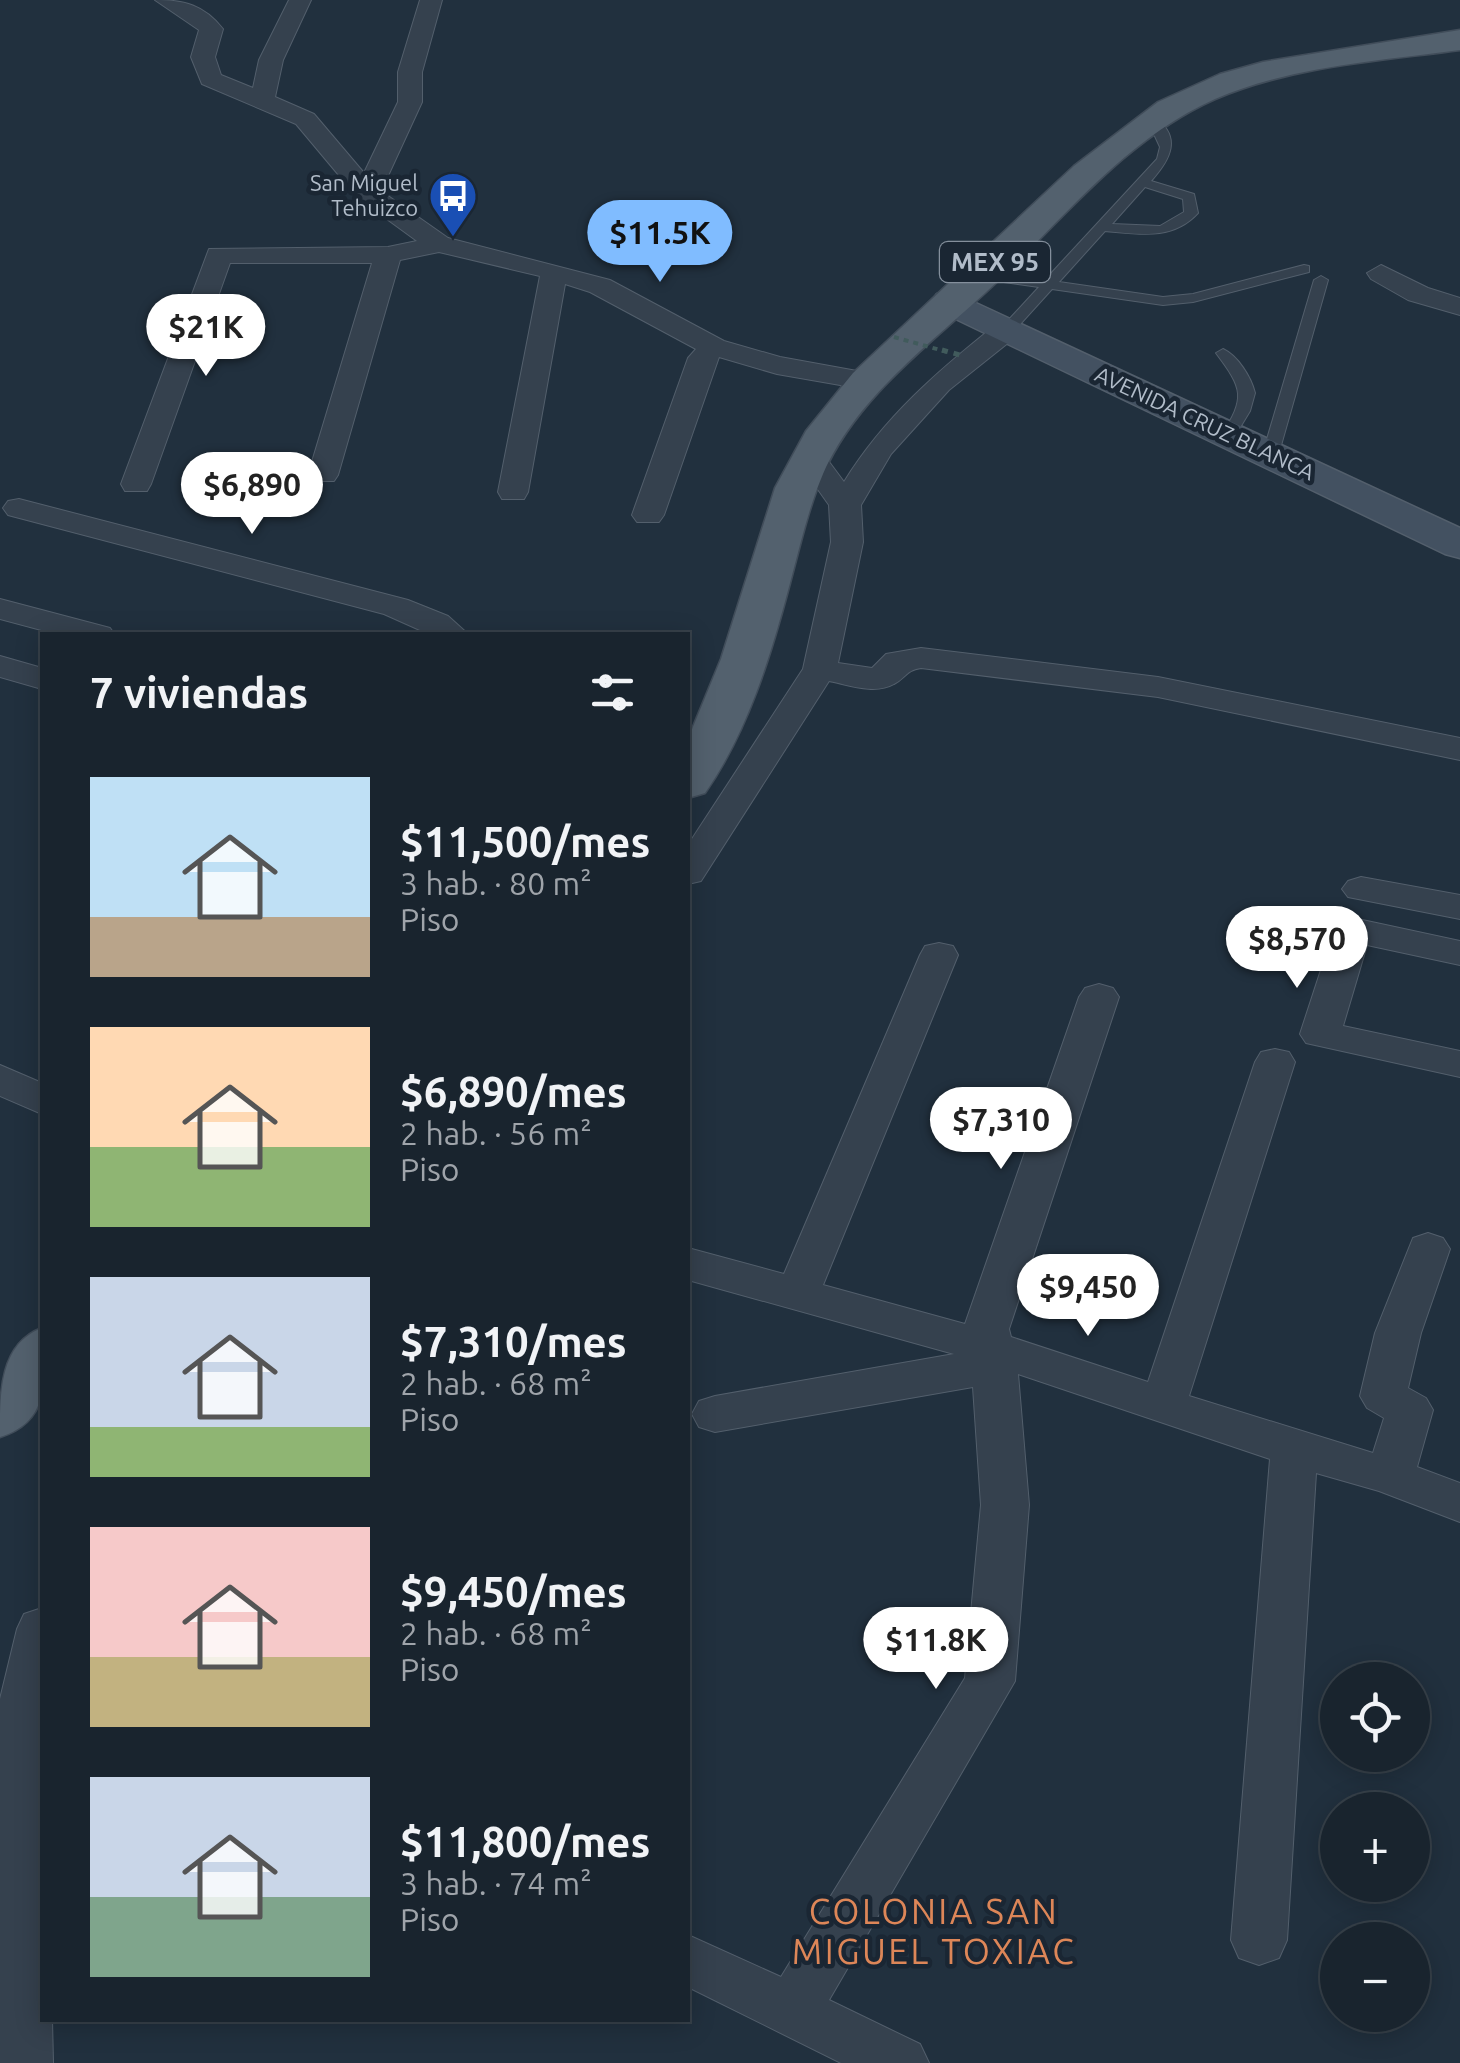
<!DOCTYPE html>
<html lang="es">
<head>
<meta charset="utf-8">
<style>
	body { margin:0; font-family:Ubuntu,sans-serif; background:#26303a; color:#f1f3f6; height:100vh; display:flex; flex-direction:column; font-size:38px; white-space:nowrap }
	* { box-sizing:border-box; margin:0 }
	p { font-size:32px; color:#9fa4aa }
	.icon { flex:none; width:55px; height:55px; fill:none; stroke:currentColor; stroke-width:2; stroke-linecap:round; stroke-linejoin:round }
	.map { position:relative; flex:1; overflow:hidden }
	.sheet { position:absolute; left:40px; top:632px; width:650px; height:1390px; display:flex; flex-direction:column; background:#19242e; border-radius:0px; box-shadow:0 5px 25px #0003,0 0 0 2px #37414a }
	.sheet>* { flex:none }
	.buttons { position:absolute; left:1320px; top:1662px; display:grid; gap:20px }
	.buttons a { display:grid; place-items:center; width:110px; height:110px; border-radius:50%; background:#19242e; box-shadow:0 5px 25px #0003,0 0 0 2px #37414a; font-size:50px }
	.price { position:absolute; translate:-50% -85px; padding:0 22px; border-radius:35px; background:#fff; color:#222; font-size:32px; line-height:65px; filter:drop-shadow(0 2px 5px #0008) }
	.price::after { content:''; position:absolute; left:50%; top:60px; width:30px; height:22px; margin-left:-15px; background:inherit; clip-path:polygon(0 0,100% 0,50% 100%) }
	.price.current { background:#80bcff; color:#111 }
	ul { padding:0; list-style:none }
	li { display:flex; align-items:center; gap:30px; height:250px; padding:0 50px }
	li span { display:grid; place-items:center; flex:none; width:280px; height:200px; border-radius:0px; color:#555 }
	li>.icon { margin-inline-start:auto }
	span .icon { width:120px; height:120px; fill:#fffc; stroke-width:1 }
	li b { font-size:42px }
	h2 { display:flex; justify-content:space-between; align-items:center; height:120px; padding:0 50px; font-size:42px }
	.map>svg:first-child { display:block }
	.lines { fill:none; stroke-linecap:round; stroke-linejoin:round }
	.service-casing { stroke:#535f6c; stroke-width:2 }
	.minor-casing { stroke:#535f6c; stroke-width:2 }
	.secondary-casing { stroke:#535f6c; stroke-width:3 }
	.primary-casing { stroke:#414d5a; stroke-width:3 }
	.service { fill:#35414e; fill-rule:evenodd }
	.minor { fill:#35414e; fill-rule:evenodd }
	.secondary { fill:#435161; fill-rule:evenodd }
	.primary { fill:#53616e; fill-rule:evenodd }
	.path-bridge-far1 { stroke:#415b5c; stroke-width:4; stroke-dasharray:5 5; stroke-linecap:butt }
	.path-bridge { stroke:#415b5c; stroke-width:5; stroke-dasharray:6 6; stroke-linecap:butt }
	.labels { text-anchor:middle; stroke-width:9; stroke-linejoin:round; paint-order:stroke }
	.far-poi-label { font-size:22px; fill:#b1bcc9; stroke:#1a2633; text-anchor:end }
	.far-street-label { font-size:22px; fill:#b1bcc9; stroke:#1a2633 }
	.shield { fill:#1a2633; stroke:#848f9c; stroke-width:2.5 }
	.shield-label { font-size:25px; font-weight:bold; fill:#b1bcc9 }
	.near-neighbourhood-label { font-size:35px; letter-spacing:2.5px; fill:#dd8658; stroke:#1a2633 }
</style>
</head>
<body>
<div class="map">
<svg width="1460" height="2063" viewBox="0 0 1460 2063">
	<rect width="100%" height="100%" fill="#21303e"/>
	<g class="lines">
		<g class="service-casing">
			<g id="service">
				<path d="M 1154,117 C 1183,137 1170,160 1151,181 L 1194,194 L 1198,213 C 1172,241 1139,234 1105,231 L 1059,282 L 1163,297 L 1193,294 L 1304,265 L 1309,266 L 1309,272 L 1193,302 L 1163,305 L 1052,289 L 1013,332 L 1003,332 L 1003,326 L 1039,287 L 982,279 L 977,278 L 977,272 L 1045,280 L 1157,159 L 1160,147 L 1148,121 ZM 1145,187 L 1183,199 L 1184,212 L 1160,226 L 1112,224 Z"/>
				<polygon points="1321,276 1328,280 1278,456 1270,461 1265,459 1262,456 1314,280"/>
				<path d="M 1223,349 C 1238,356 1251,377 1255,393 L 1250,411 L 1233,439 L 1228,440 L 1221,436 C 1246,397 1243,389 1216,353 Z"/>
			</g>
		</g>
		<g class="minor-casing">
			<g id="minor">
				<path d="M 155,0 C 184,0 204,5 223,29 L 215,57 L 221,75 L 253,88 L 259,60 L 289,0 L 311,0 L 283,60 L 275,97 L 314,114 L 364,173 L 398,102 L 398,72 L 420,0 L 442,0 L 422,72 L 422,102 L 381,191 L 448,238 L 610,280 L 724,341 L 780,357 L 879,375 L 884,381 L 879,387 L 869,390 L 777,374 L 719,357 L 664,515 L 659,522 L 637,522 L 632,515 L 688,358 L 696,349 L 590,292 L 565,284 L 528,492 L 524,499 L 502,499 L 498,492 L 540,276 L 439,252 L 400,260 L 338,475 L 334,481 L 312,481 L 308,475 L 372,263 L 230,263 L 151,484 L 147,491 L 125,491 L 121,484 L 209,249 L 388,247 L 417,241 L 358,198 L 296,124 L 202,84 L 191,57 L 199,30 Z"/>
				<polygon points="1381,265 1428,288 1460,298 1460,315 1408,300 1371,279 1367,273"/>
				<path d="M 1008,321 L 1022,329 L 1018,335 L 949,390 L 891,454 L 861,505 L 863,542 L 838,663 L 872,668 L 886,654 L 921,648 L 1158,677 L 1460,738 L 1460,760 L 1158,697 L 921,668 C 906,670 906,678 894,684 C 875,695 849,685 829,681 L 701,881 L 688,884 L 688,845 L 803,669 L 831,542 L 829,505 L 795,457 L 799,451 L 821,451 L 844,482 C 884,417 939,370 998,323 Z"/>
				<polygon points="19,499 408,600 448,616 469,635 431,635 384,614 8,515 3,508 8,501"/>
				<polygon points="0,599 110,628 115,635 60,635 0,619"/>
				<polygon points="0,656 42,668 42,689 0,677"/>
				<polygon points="1361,877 1460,895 1460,919 1348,897 1342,889 1348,881"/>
				<polygon points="1353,918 1460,941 1460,965 1367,945 1343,1026 1460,1051 1460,1077 1306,1043 1300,1034 1334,930 1339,922"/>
				<polygon points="939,943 953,946 958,955 823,1285 965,1324 1079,997 1085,988 1099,984 1113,988 1119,997 1009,1329 1011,1337 1148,1382 1255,1062 1261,1052 1275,1049 1289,1052 1295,1062 1189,1396 1373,1453 1384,1418 1367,1408 1360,1396 1375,1333 1413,1238 1428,1233 1443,1238 1450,1249 1421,1333 1408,1388 1426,1398 1433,1410 1417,1467 1460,1483 1460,1522 1379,1491 1316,1473 1287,1940 1279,1958 1259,1965 1239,1958 1231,1940 1270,1459 1018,1374 1029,1505 1015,1681 829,2000 920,2044 929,2063 841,2063 688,1987 688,1935 781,1977 965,1678 981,1505 973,1387 715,1432 699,1427 692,1414 699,1401 715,1396 954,1354 688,1280 688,1248 784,1274 920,955 925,946"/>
				<polygon points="0,1065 42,1083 42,1114 0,1096"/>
				<polygon points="42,1608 42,2020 52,2020 53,2063 0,2063 0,1699 17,1629 24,1614"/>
			</g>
		</g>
		<g class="secondary-casing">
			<polygon id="secondary" points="950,291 1460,528 1460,558 1445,554 937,310 931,302 937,294"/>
		</g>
		<g class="primary-casing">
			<g id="primary">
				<path d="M 1460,30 L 1460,50 C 1378,61 1292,66 1215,99 C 1129,137 1067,214 1001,278 C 938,339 859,392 823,474 C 808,509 800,546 790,583 C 771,655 748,731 705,793 L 688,798 L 688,739 L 721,659 L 775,488 L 806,431 L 853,373 L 1074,166 L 1158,102 L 1220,74 L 1263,62 Z"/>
				<path d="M 42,1328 C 45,1374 53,1421 0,1437 C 0,1391 0,1344 42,1328 Z"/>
			</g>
		</g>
		<use href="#service" class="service"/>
		<use href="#minor" class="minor"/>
		<use href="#secondary" class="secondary"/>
		<use href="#primary" class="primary"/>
		<polyline class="path-bridge-far1" points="894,337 951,353"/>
		<polyline class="path-bridge" points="942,350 960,355"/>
	</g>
	<defs>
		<g id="bus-pin" transform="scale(2.5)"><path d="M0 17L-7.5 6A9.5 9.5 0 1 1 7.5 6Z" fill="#1a4fb4" stroke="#1a2633"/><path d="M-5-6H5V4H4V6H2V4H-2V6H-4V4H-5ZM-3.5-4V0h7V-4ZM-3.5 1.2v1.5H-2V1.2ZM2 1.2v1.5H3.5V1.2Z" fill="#fff"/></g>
	</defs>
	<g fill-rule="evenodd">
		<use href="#bus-pin" x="453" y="196"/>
	</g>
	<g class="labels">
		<g class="far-poi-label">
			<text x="418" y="191">San Miguel<tspan x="418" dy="25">Tehuizco</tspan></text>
		</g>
		<g class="far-street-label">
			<text transform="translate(1205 423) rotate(25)" y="8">AVENIDA CRUZ BLANCA</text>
		</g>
		<rect class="shield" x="940" y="242" width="110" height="40" rx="8"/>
		<g class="shield-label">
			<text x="995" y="271">MEX 95</text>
		</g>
		<g class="near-neighbourhood-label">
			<text x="934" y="1924">COLONIA SAN<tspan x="934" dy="40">MIGUEL TOXIAC</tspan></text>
		</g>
	</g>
</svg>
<div class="buttons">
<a><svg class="icon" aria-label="locate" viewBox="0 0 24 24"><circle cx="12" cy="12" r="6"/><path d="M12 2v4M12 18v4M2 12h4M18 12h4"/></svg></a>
<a>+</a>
<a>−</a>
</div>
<b class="price current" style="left:660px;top:285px">$11.5K</b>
<b class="price" style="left:206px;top:379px">$21K</b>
<b class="price" style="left:252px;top:537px">$6,890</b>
<b class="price" style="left:1297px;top:991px">$8,570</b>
<b class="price" style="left:1001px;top:1172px">$7,310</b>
<b class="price" style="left:1088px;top:1339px">$9,450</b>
<b class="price" style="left:936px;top:1692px">$11.8K</b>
<section class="sheet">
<h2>7 viviendas<svg class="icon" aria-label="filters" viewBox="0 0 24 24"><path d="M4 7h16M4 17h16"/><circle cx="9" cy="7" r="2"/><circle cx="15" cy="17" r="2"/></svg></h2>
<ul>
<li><span style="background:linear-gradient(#bfe0f5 70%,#b9a48a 0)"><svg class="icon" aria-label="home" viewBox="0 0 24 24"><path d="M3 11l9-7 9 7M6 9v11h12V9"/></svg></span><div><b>$11,500/mes</b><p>3 hab. · 80 m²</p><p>Piso</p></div></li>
<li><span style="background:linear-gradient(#ffd9b3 60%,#8fb573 0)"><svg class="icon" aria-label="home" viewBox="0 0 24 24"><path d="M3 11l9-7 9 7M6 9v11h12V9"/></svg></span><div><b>$6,890/mes</b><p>2 hab. · 56 m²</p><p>Piso</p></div></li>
<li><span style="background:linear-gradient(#c9d6e8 75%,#8fb573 0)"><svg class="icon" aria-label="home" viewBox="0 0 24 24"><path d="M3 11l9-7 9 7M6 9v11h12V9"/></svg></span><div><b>$7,310/mes</b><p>2 hab. · 68 m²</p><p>Piso</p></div></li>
<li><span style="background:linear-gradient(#f6c9c9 65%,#c2b280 0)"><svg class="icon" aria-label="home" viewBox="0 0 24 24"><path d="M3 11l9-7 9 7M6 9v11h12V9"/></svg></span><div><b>$9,450/mes</b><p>2 hab. · 68 m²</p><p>Piso</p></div></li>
<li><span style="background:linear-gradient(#c9d6e8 60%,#7fa58c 0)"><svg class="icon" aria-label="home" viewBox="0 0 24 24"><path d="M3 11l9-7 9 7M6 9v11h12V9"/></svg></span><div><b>$11,800/mes</b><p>3 hab. · 74 m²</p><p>Piso</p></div></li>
</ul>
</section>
</div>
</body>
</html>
